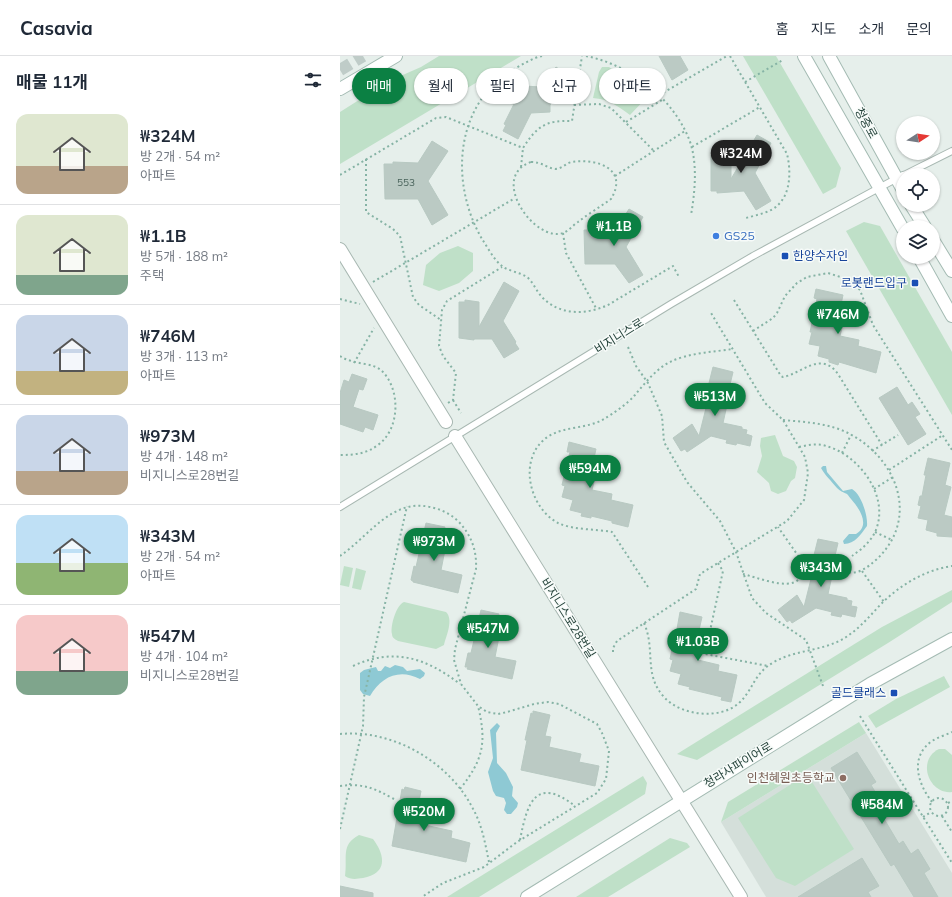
<!DOCTYPE html>
<html lang="ko">
<head>
<meta charset="utf-8">
<style>
	body { margin:0; font-family:Mulish,"Noto Sans KR",sans-serif; background:#f2f2f3; color:#1f2937; height:100vh; display:flex; flex-direction:column; font-size:15px; white-space:nowrap }
	* { box-sizing:border-box; margin:0 }
	p { font-size:13px; color:#747a83 }
	.icon { flex:none; width:22px; height:22px; fill:none; stroke:currentColor; stroke-width:2; stroke-linecap:round; stroke-linejoin:round }
	.map { position:relative; flex:1; overflow:hidden }
	.side { display:flex; flex-direction:column; background:#fff; width:340px }
	.side>* { flex:none }
	.top-card { position:absolute; left:12px; top:12px; width:380px; height:36px; display:flex; gap:8px }
	.needle { width:26px; rotate:78deg }
	.buttons { position:absolute; left:556px; top:60px; display:grid; gap:8px }
	.buttons a { display:grid; place-items:center; width:44px; height:44px; border-radius:50%; background:#fff; box-shadow:0 1px 3px #0004; font-size:20px }
	.price { position:absolute; translate:-50% -34px; padding:0 9px; border-radius:14px; background:#0b8043; color:#fff; font-size:13px; line-height:26px; filter:drop-shadow(0 1px 2px #0008) }
	.price::after { content:''; position:absolute; left:50%; top:24px; width:12px; height:9px; margin-left:-6px; background:inherit; clip-path:polygon(0 0,100% 0,50% 100%) }
	.price.active { background:#222; color:#fff }
	ul { padding:0; list-style:none }
	li { display:flex; align-items:center; gap:12px; height:100px; padding:0 16px }
	li+li { border-top:1px solid #e0e1e3 }
	li span { display:grid; place-items:center; flex:none; width:112px; height:80px; border-radius:12px; color:#555 }
	li>.icon { margin-inline-start:auto }
	span .icon { width:48px; height:48px; fill:#fffc; stroke-width:1 }
	li b { font-size:17px }
	h2 { display:flex; justify-content:space-between; align-items:center; height:48px; padding:0 16px; font-size:17px }
	.chip { padding:0 14px; border-radius:18px; background:#fff; box-shadow:0 1px 3px #0004; font-size:14px; line-height:36px }
	.chip.active { background:#0b8043; color:#fff }
	header { display:flex; align-items:center; gap:24px; box-sizing:border-box; height:56px; padding:0 20px; background:#fff; border-bottom:1px solid #e0e1e3 }
	header strong { font-size:19px }
	nav { display:flex; gap:22px; margin-inline-start:auto; font-size:14px }
	main { display:flex; flex:1; min-height:0 }
	.map>svg:first-child { display:block }
	.built { fill:#d4dfda }
	.green { fill:#bfe0c8 }
	.water { fill:#8ec9d4 }
	.building { fill:#bbcac4; stroke:#b8c9c2 }
	.lines { fill:none; stroke-linecap:round; stroke-linejoin:round }
	.highway-tunnel { stroke:#bfccc8; stroke-width:12; stroke-dasharray:12 6; stroke-linecap:butt }
	.lane-casing { stroke:#a8b8b2; stroke-width:8 }
	.street-casing { stroke:#a8b8b2; stroke-width:14 }
	.secondary-casing { stroke:#a4bbb3; stroke-width:14 }
	.path { stroke:#86b3a5; stroke-width:2; stroke-dasharray:2 3; stroke-linecap:butt }
	.lane { stroke:#fff; stroke-width:6 }
	.street { stroke:#fff; stroke-width:12 }
	.secondary { stroke:#fff; stroke-width:12 }
	.shop-dot { fill:#3f7fe0; stroke:#f7fbf9; stroke-width:1.5 }
	.transit-dot { fill:#1a4fb4; stroke:#f7fbf9; stroke-width:1.5 }
	.education-dot { fill:#8d6e63; stroke:#f7fbf9; stroke-width:1.5 }
	.labels { text-anchor:middle; stroke-width:3; stroke-linejoin:round; paint-order:stroke }
	.number-label { font-size:10px; fill:#4a645c }
	.street-label { font-size:12px; fill:#24423a; stroke:#f7fbf9 }
	.shop-label { font-size:12px; fill:#366cbe; stroke:#f7fbf9; text-anchor:start }
	.transit-label { font-size:12px; fill:#164399; stroke:#f7fbf9; text-anchor:end }
	.education-label { font-size:12px; fill:#785e54; stroke:#f7fbf9; text-anchor:end }
</style>
</head>
<body>
<header>
<strong>Casavia</strong>
<nav><a>홈</a><a>지도</a><a>소개</a><a>문의</a></nav>
</header>
<main>
<section class="side">
<h2>매물 11개<svg class="icon" aria-label="filters" viewBox="0 0 24 24"><path d="M4 7h16M4 17h16"/><circle cx="9" cy="7" r="2"/><circle cx="15" cy="17" r="2"/></svg></h2>
<ul>
<li><span style="background:linear-gradient(#dfe7d0 65%,#b9a48a 0)"><svg class="icon" aria-label="home" viewBox="0 0 24 24"><path d="M3 11l9-7 9 7M6 9v11h12V9"/></svg></span><div><b>₩324M</b><p>방 2개 · 54 m²</p><p>아파트</p></div></li>
<li><span style="background:linear-gradient(#dfe7d0 75%,#7fa58c 0)"><svg class="icon" aria-label="home" viewBox="0 0 24 24"><path d="M3 11l9-7 9 7M6 9v11h12V9"/></svg></span><div><b>₩1.1B</b><p>방 5개 · 188 m²</p><p>주택</p></div></li>
<li><span style="background:linear-gradient(#c9d6e8 70%,#c2b280 0)"><svg class="icon" aria-label="home" viewBox="0 0 24 24"><path d="M3 11l9-7 9 7M6 9v11h12V9"/></svg></span><div><b>₩746M</b><p>방 3개 · 113 m²</p><p>아파트</p></div></li>
<li><span style="background:linear-gradient(#c9d6e8 70%,#b9a48a 0)"><svg class="icon" aria-label="home" viewBox="0 0 24 24"><path d="M3 11l9-7 9 7M6 9v11h12V9"/></svg></span><div><b>₩973M</b><p>방 4개 · 148 m²</p><p>비지니스로28번길</p></div></li>
<li><span style="background:linear-gradient(#bfe0f5 60%,#8fb573 0)"><svg class="icon" aria-label="home" viewBox="0 0 24 24"><path d="M3 11l9-7 9 7M6 9v11h12V9"/></svg></span><div><b>₩343M</b><p>방 2개 · 54 m²</p><p>아파트</p></div></li>
<li><span style="background:linear-gradient(#f6c9c9 70%,#7fa58c 0)"><svg class="icon" aria-label="home" viewBox="0 0 24 24"><path d="M3 11l9-7 9 7M6 9v11h12V9"/></svg></span><div><b>₩547M</b><p>방 4개 · 104 m²</p><p>비지니스로28번길</p></div></li>
</ul>
</section>
<div class="map">
<svg width="612" height="841" viewBox="0 0 612 841">
	<rect width="100%" height="100%" fill="#e6efeb"/>
	<polygon class="built" points="526,677 612,817 612,841 426,841 381,766"/>
	<g class="green">
		<polygon points="99,0 181,0 0,108 0,56 49,25 81,11"/>
		<polygon points="403,0 436,0 501,112 496,131 483,138"/>
		<path d="M 262,11 L 269,11 L 309,39 L 290,59 C 278,50 268,43 253,42 L 259,16 Z"/>
		<polygon points="524,166 540,170 612,296 612,359 506,175"/>
		<polygon points="118,190 133,197 133,215 119,227 99,235 83,229 86,209 100,197"/>
		<polygon points="435,379 443,400 454,405 457,411 455,422 451,425 446,435 438,438 431,435 429,427 417,416 422,400 420,390 421,382"/>
		<polygon points="4,510 13,512 9,531 0,529"/>
		<polygon points="16,512 26,515 21,534 12,532"/>
		<polygon points="612,534 612,546 548,587 357,704 337,698 542,571"/>
		<path d="M 64,546 L 106,556 C 114,564 106,580 104,589 L 96,593 L 58,585 C 55,583 52,582 52,578 C 50,571 56,549 64,546 Z"/>
		<polygon points="604,620 610,631 536,672 528,660 556,643"/>
		<polygon points="519,666 526,677 381,766 388,746"/>
		<path d="M 599,693 L 605,693 L 612,699 L 612,736 C 589,739 576,704 599,693 Z"/>
		<polygon points="467,718 514,793 455,830 436,822 398,762"/>
		<polygon points="303,720 307,727 305,738 139,841 107,841"/>
		<path d="M 19,779 L 33,783 C 46,800 47,818 23,822 C 16,823 11,824 5,820 C 8,802 0,789 19,779 Z"/>
		<polygon points="330,782 347,787 350,791 268,841 236,841"/>
	</g>
	<g class="water">
		<path d="M 483,410 L 486,410 L 487,416 L 503,435 L 512,433 C 521,438 528,459 527,470 C 521,478 515,488 504,488 L 503,485 L 509,478 L 516,478 C 531,469 519,452 511,443 C 510,442 509,440 507,438 C 503,436 500,435 497,432 C 492,426 484,418 481,412 Z"/>
		<path d="M 55,609 L 63,611 L 67,615 L 80,613 L 85,617 L 84,620 L 80,623 C 59,612 41,621 30,640 L 23,638 L 20,634 L 20,617 L 24,614 L 36,611 L 38,615 L 41,615 L 45,610 L 50,612 Z"/>
		<polygon points="157,667 160,670 156,677 157,707 166,717 173,731 172,740 178,747 177,751 171,758 167,758 164,754 166,747 164,742 156,740 153,735 148,716 153,702 150,674"/>
	</g>
	<g class="building">
		<polygon points="319,0 340,0 348,14 332,24"/>
		<polygon points="216,11 229,20 210,49 210,56 191,57 178,83 163,75 166,69 164,68 174,48 166,47 166,29 175,29 175,26 185,27 184,30 201,31"/>
		<polygon points="417,79 431,87 415,117 431,145 416,154 404,135 377,137 377,135 371,135 371,99 377,99 377,97 391,98 391,123"/>
		<polygon points="92,85 108,95 88,125 108,159 92,169 78,143 45,143 44,108 53,108 53,106 78,107"/>
		<polygon points="289,153 303,161 286,191 303,219 289,227 275,208 245,208 244,174 276,174"/>
		<polygon points="164,226 179,235 163,265 176,286 175,287 179,293 164,302 152,283 134,283 134,284 119,282 119,246 125,246 125,244 139,246 139,271"/>
		<polygon points="476,233 503,239 499,258 505,259 500,280 519,284 518,290 541,296 536,317 499,306 498,309 489,306 489,303 478,300 480,290 469,288 472,276 470,276 477,243 474,242"/>
		<polygon points="373,311 393,316 388,337 396,339 394,351 387,349 383,367 402,371 402,373 407,374 406,378 412,380 410,390 397,387 396,389 386,387 387,384 371,380 347,396 345,393 341,395 333,382 352,368 359,380 372,328 369,327"/>
		<polygon points="12,318 27,323 23,334 19,333 13,351 38,359 33,374 25,371 23,376 0,368 0,337 4,324 9,326"/>
		<polygon points="557,331 568,349 572,346 580,358 575,361 586,378 568,389 539,342"/>
		<polygon points="229,386 256,393 252,411 257,413 252,434 272,438 271,444 293,449 288,471 272,467 272,465 251,460 251,462 241,460 242,457 230,454 233,444 222,441 225,430 222,429 230,396 227,396"/>
		<polygon points="588,402 610,407 605,429 611,431 604,459 612,461 612,481 597,480 597,477 586,474 588,464 578,462 581,450 578,449 580,440 582,440 586,419 584,419"/>
		<polygon points="86,467 105,471 100,493 105,494 101,514 122,519 118,537 73,526 73,525 71,524 74,510 76,511"/>
		<polygon points="478,483 498,487 493,508 502,510 499,522 492,520 488,538 507,542 507,544 512,545 511,550 517,551 515,561 502,558 501,561 491,559 492,556 476,552 452,567 450,564 447,566 438,554 457,539 464,551 477,499 474,499"/>
		<polygon points="141,554 159,558 154,580 159,581 155,601 176,605 172,623 127,613 128,611 125,611 128,597 131,597"/>
		<polygon points="340,556 362,561 357,583 363,584 358,604 379,609 378,615 397,619 391,646 381,644 382,641 349,633 350,631 338,628 341,618 330,615 333,604 330,603 332,593 334,594 339,573 337,573"/>
		<polygon points="193,655 210,659 205,680 211,681 209,691 241,698 239,706 259,710 255,730 181,714 187,684 185,684 191,657 193,658"/>
		<polygon points="517,696 536,726 531,729 542,747 537,751 559,788 563,785 571,798 578,793 590,813 584,817 598,841 574,841 554,808 551,810 491,712"/>
		<polygon points="65,731 81,735 77,756 82,757 80,768 112,775 111,782 130,787 126,806 52,790 62,733 64,734"/>
		<polygon points="522,802 539,830 528,836 531,841 458,841"/>
		<polygon points="0,830 33,837 33,841 0,841"/>
	</g>
	<g class="lines">
		<polyline class="highway-tunnel" points="0,14 23,0"/>
		<g class="lane-casing">
			<g id="lane">
				<polyline points="564,119 612,95"/>
				<polyline points="0,451 331,248 413,200 563,119"/>
			</g>
		</g>
		<g class="street-casing">
			<g id="street">
				<polyline points="0,193 106,366"/>
				<polyline points="115,380 401,841"/>
			</g>
		</g>
		<g class="secondary-casing">
			<g id="secondary">
				<polyline points="464,0 563,173"/>
				<polyline points="489,0 563,134"/>
				<polyline points="0,33 56,0"/>
				<polyline points="571,149 585,171"/>
				<polyline points="593,184 612,215"/>
				<polyline points="579,201 612,260"/>
				<polyline points="187,841 530,628 612,583"/>
			</g>
		</g>
		<g class="path">
			<path d="M 202,0 C 192,2 182,9 172,14 C 114,50 110,128 142,183 C 148,192 154,204 162,210 C 168,215 179,216 187,221 C 193,226 196,234 201,240 C 219,260 246,259 268,249 L 333,210 L 339,221"/>
			<path d="M 246,0 C 290,9 332,41 349,83 C 358,106 355,136 351,159"/>
			<path d="M 390,0 L 447,98 C 451,114 451,137 438,149 C 430,157 416,159 406,162"/>
			<polyline points="405,26 443,4"/>
			<polyline points="319,39 387,0"/>
			<polyline points="234,49 259,48 271,52 314,95"/>
			<polyline points="286,66 322,44"/>
			<polyline points="352,91 420,51"/>
			<polyline points="26,103 26,156 53,173 60,180 73,241 79,249 101,264"/>
			<path d="M 191,106 C 202,106 207,112 215,113 C 222,113 226,107 232,106 C 257,102 289,113 271,143 C 260,151 248,158 238,166 C 233,169 229,175 223,177 C 195,187 148,121 191,106 Z"/>
			<polyline points="181,111 183,92"/>
			<path d="M 0,119 L 96,62 L 106,61 L 183,92 C 197,70 206,64 232,65 L 242,0"/>
			<polyline points="275,120 345,75"/>
			<polyline points="223,177 226,197 257,254"/>
			<polyline points="33,226 175,142"/>
			<polyline points="0,243 20,248"/>
			<path d="M 394,244 L 441,320 L 443,321 C 461,318 481,294 498,318 L 542,389"/>
			<polyline points="413,275 433,262 437,257 445,240 457,227 467,221 488,217 510,224 520,234 533,269 612,394"/>
			<polyline points="288,291 296,310 308,327 322,360 324,386 347,426 380,465 396,496 412,542 426,557 466,584 483,630"/>
			<path d="M 0,300 C 13,309 33,306 42,315 C 61,334 60,373 38,389 C 26,398 14,399 0,399"/>
			<polyline points="14,307 34,272"/>
			<polyline points="113,344 121,357"/>
			<polyline points="108,347 113,344 116,317 103,300 99,290 102,254 107,245 162,211"/>
			<path d="M 443,364 C 465,366 486,367 506,376 C 556,400 581,461 537,503 C 527,512 518,519 505,516"/>
			<path d="M 459,391 C 468,389 477,387 486,390 C 517,398 548,437 537,471 C 533,484 522,493 512,500"/>
			<polyline points="532,395 558,379"/>
			<polyline points="502,397 511,379"/>
			<polyline points="549,414 603,379"/>
			<polyline points="534,433 553,421"/>
			<polyline points="535,476 552,484"/>
			<path d="M 0,500 C 28,481 52,442 90,451 C 100,453 109,457 117,464 C 131,478 137,494 136,513 L 115,593 L 114,604 L 121,628 L 138,650 L 147,656 L 158,658 L 167,656 L 194,648 L 208,646 L 219,648 L 257,668 L 262,677 L 269,695 L 266,723 L 257,737 L 177,786 L 144,811 L 103,827 L 82,841"/>
			<polyline points="378,507 383,515 365,598 428,610"/>
			<polyline points="522,515 544,546"/>
			<path d="M 403,518 C 416,521 447,534 458,524 C 462,521 464,515 466,511 L 438,471"/>
			<path d="M 308,531 L 272,476 C 256,473 233,474 218,467 C 188,451 177,400 209,380 C 225,370 247,373 264,363 C 274,357 287,348 295,339 C 305,327 316,313 330,306 C 348,297 373,296 393,293"/>
			<path d="M 304,567 C 316,594 303,618 324,641 C 341,660 380,664 399,647 C 414,633 413,618 434,606 C 455,594 482,595 503,583 C 518,574 529,561 541,548 C 560,529 585,514 612,510"/>
			<polyline points="273,596 273,592 277,585 356,533 360,518 447,465 464,444 468,417 465,401 443,364 425,347 371,257"/>
			<path d="M 13,610 C 54,591 86,602 120,628"/>
			<polyline points="520,660 612,807"/>
			<path d="M 0,678 C 52,673 108,705 132,751 C 142,768 145,787 149,806"/>
			<path d="M 0,730 C 23,727 34,732 54,743"/>
			<path d="M 120,733 C 143,704 147,687 138,650"/>
			<circle cx="599" cy="751" r="9"/>
			<path d="M 592,746 C 578,728 569,701 592,685 C 598,681 606,679 612,676"/>
			<polyline points="608,747 612,745"/>
			<polyline points="602,760 612,776"/>
			<polyline points="583,761 591,756"/>
			<polyline points="0,773 23,670 24,641 67,450"/>
			<path d="M 180,784 C 187,748 195,719 235,750"/>
		</g>
		<use href="#lane" class="lane"/>
		<use href="#street" class="street"/>
		<use href="#secondary" class="secondary"/>
	</g>
	<circle class="shop-dot" cx="376" cy="180" r="4"/>
	<g class="transit-dot">
		<rect x="441" y="196" width="8" height="8" rx="2"/>
		<rect x="571" y="223" width="8" height="8" rx="2"/>
		<rect x="550" y="633" width="8" height="8" rx="2"/>
	</g>
	<circle class="education-dot" cx="503" cy="722" r="4"/>
	<g class="labels">
		<g class="number-label">
			<text x="66" y="130">553</text>
		</g>
		<g class="street-label">
			<text transform="translate(526 67) rotate(61)" y="4">청중로</text>
			<text transform="translate(279 280) rotate(-32)" y="4">비지니스로</text>
			<text transform="translate(228 562) rotate(58)" y="4">비지니스로28번길</text>
			<text transform="translate(398 709) rotate(-31)" y="4">청라사파이어로</text>
		</g>
		<g class="shop-label">
			<text x="384" y="184">GS25</text>
		</g>
		<g class="transit-label">
			<text x="453" y="204" text-anchor="start">한양수자인</text>
			<text x="567" y="231">로봇랜드입구</text>
			<text x="546" y="641">골드클래스</text>
		</g>
		<g class="education-label">
			<text x="495" y="726">인천혜원초등학교</text>
		</g>
	</g>
</svg>
<div class="buttons">
<a><svg class="needle" viewBox="-14 -14 28 28"><path d="M0-13l5 13h-10z" fill="#e53935"/><path d="M0 13l5-13h-10z" fill="#747a83"/></svg></a>
<a><svg class="icon" aria-label="locate" viewBox="0 0 24 24"><circle cx="12" cy="12" r="6"/><path d="M12 2v4M12 18v4M2 12h4M18 12h4"/></svg></a>
<a><svg class="icon" aria-label="layers" viewBox="0 0 24 24"><path d="M12 4l9 5-9 5-9-5zM3 14l9 5 9-5"/></svg></a>
</div>
<b class="price active" style="left:401px;top:118px">₩324M</b>
<b class="price" style="left:274px;top:191px">₩1.1B</b>
<b class="price" style="left:498px;top:279px">₩746M</b>
<b class="price" style="left:375px;top:361px">₩513M</b>
<b class="price" style="left:250px;top:433px">₩594M</b>
<b class="price" style="left:94px;top:506px">₩973M</b>
<b class="price" style="left:481px;top:532px">₩343M</b>
<b class="price" style="left:148px;top:593px">₩547M</b>
<b class="price" style="left:358px;top:606px">₩1.03B</b>
<b class="price" style="left:542px;top:769px">₩584M</b>
<b class="price" style="left:84px;top:776px">₩520M</b>
<div class="top-card">
<a class="chip active">매매</a>
<a class="chip">월세</a>
<a class="chip">필터</a>
<a class="chip">신규</a>
<a class="chip">아파트</a>
</div>
</div>
</main>
</body>
</html>
